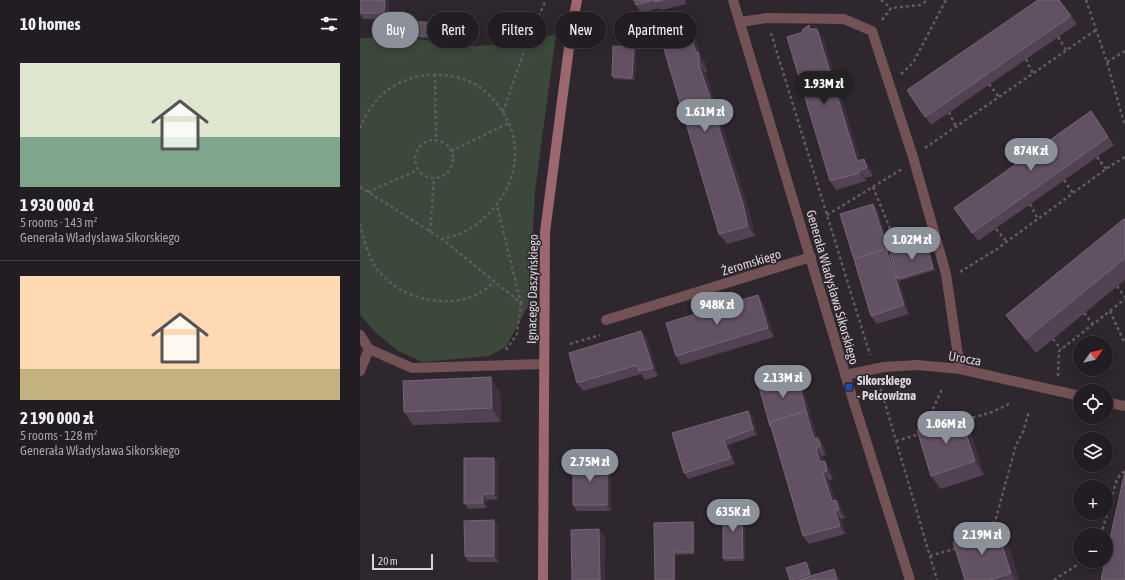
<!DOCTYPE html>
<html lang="en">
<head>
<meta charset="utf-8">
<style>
	body { margin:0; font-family:"Asap Condensed",sans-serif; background:#2e2a2f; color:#f1f3f6; height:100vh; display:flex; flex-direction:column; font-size:15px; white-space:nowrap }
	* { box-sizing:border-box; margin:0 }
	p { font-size:13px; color:#a2a2a5 }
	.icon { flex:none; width:22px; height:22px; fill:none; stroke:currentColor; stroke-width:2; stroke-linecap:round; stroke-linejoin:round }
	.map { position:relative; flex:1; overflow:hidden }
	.panel { display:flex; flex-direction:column; background:#221d22; width:360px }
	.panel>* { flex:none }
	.hud { position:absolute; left:12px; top:12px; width:380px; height:36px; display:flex; gap:8px }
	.needle { width:26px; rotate:56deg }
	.controls { position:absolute; left:713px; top:336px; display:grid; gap:8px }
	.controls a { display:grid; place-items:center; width:40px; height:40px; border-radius:50%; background:#221d22; box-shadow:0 2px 10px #0003,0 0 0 1px #3f3b40; font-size:20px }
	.scale { position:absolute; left:12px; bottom:10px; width:61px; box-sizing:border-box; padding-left:4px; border:2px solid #dad5da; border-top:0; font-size:11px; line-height:14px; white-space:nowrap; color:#dad5da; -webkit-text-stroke:3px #2e272e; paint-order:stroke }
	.price { position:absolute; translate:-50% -34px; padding:0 9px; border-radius:14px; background:#8c9099; color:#fff; font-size:13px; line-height:26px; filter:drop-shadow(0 1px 2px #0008) }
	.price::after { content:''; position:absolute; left:50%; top:24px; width:12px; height:9px; margin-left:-6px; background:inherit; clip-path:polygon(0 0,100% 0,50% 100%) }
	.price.selected { background:#222; color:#fff }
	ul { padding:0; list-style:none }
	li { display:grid; align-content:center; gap:8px; height:212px; padding:0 20px }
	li+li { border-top:1px solid #3f3b40 }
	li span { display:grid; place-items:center; height:124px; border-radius:0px; color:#555 }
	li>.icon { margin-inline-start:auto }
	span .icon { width:72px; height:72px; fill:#fffc; stroke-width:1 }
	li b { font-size:17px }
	h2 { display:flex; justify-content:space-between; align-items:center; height:48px; padding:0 20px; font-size:17px }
	.tag { padding:0 14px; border-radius:18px; background:#221d22; box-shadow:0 2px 10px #0003,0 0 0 1px #3f3b40; font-size:14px; line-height:36px }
	.tag.selected { background:#8c9099; color:#fff }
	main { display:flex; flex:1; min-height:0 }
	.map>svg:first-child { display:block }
	.green { fill:#3c483c }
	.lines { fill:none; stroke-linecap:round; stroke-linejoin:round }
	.path { stroke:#625b62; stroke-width:2.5; stroke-dasharray:3 3; stroke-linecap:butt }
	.service { stroke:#735257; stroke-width:10 }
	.minor { stroke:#735257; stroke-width:10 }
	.tertiary { stroke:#735257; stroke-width:10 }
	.secondary { stroke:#9c6770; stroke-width:10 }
	.wall { fill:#534154 }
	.shaded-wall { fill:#3e303f }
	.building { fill:#625162; stroke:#746675 }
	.transit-dot { fill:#1a4fb4; stroke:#2e272e; stroke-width:1.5 }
	.labels { text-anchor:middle; stroke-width:3; stroke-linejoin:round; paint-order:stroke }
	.street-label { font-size:13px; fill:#dad5da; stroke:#2e272e }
	.poi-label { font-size:13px; font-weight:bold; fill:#dad5da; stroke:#2e272e; text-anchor:start }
</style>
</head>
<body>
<main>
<section class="panel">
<h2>10 homes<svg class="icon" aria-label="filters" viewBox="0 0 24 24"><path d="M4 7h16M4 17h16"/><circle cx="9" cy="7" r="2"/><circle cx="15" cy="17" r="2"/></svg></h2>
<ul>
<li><span style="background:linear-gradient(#dfe7d0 60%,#7fa58c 0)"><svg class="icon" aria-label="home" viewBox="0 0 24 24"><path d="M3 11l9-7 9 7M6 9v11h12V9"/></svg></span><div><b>1 930 000 zł</b><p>5 rooms · 143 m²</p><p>Generała Władysława Sikorskiego</p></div></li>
<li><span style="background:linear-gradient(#ffd9b3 75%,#c2b280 0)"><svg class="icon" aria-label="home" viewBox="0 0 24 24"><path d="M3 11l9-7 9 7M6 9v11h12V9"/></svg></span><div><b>2 190 000 zł</b><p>5 rooms · 128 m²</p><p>Generała Władysława Sikorskiego</p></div></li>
</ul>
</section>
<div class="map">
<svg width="765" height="580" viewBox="0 0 765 580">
	<rect width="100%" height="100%" fill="#2e272e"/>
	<polygon class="green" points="196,34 175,191 169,304 146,347 129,356 63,362 38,351 14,331 0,315 0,38 41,37 115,46 167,43"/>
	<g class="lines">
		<g class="path">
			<polyline points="521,0 531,8"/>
			<polyline points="726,0 747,62 765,126"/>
			<polyline points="522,20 531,8 560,5 568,0"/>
			<polyline points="411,33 510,355"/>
			<polyline points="698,37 707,51"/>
			<polyline points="666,59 673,74"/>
			<polyline points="747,62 765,51"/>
			<polyline points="75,74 76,139"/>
			<polyline points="541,74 553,63 586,0"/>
			<polyline points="629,84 639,97"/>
			<polyline points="143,112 167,43 186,0"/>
			<polyline points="589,112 596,127"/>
			<path d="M 0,128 C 8,107 23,89 44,81 C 61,74 77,73 94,77 C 112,80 126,90 137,104 C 173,150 152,207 102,233 C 96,236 88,237 82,239"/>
			<circle cx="74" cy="159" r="19"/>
			<polyline points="565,148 736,30"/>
			<polyline points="91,151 149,123"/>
			<polyline points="737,157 746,169"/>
			<polyline points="704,180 713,193"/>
			<polyline points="0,187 82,239 161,303 137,206"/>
			<polyline points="513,187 531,231"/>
			<polyline points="8,192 58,170"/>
			<polyline points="670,204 678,219"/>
			<polyline points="467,215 542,169"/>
			<path d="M 0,224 C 3,238 10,262 19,272 C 26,279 35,287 43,291 C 72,305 112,307 134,281"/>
			<polyline points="636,229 647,242"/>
			<polyline points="70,232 74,179"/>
			<polyline points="600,272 637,249 750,166 765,157"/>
			<polyline points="757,286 765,297"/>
			<polyline points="750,311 765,344"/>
			<polyline points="724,313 733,324"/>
			<polyline points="693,339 701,349"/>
			<polyline points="210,344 240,335"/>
			<polyline points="146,350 157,334 161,303"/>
			<polyline points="698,376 699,351 765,299"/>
			<polyline points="519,383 577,580"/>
			<polyline points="601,421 632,412 651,403"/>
			<polyline points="563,431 582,389"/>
			<polyline points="536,441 560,434"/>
			<polyline points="629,529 636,518 656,445 663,432 669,411"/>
			<polyline points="741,535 757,479 765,470"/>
			<polyline points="570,556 597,548"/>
			<polyline points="694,580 723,561"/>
		</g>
		<polyline class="service" points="380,22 407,18 484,19 512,31 553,157 586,274 600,369"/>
		<g class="minor">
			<polyline points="246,320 451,257"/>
			<polyline points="0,335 9,349 52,368 184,364"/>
			<polyline points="0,371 9,349"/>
			<polyline points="485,375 524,367 557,365 600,369 720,396"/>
			<polyline points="746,402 765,406"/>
		</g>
		<polyline class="tertiary" points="373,0 489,387 550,580"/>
		<polyline class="secondary" points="183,580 185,232 211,32 217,0"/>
	</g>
	<g class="wall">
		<polygon points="29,0 28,19 3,19 0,14 0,13"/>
		<polygon points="274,0 325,0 326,4 301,10 299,8 281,13 276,5"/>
		<polygon points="711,16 717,24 571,125 547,90"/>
		<polygon points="106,25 108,28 107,41 49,37 47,35"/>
		<polygon points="449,25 451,29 463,37 500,160 510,167 513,176 505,178 506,181 476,190 470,181 443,32"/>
		<polygon points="329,31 336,41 341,57 345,62 347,71 345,72 361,119 360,119 390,214 395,236 367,244 359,234"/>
		<polygon points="276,50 275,80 254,79 252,76"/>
		<polygon points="731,111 754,145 618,241 594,208"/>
		<polygon points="517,209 531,254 568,246 575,270 539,281 549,314 517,324 511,316"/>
		<polygon points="765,218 765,280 676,353 656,329 646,315"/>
		<polygon points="404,304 414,337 321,365 316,356"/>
		<polygon points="281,331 287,339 298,376 285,380 281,374 223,391 217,383"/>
		<polygon points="437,376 441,381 457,438 464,446 466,455 462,456 464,461 470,469 473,479 469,480 475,501 476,500 482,508 485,518 481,519 485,534 449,544 443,536 410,426"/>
		<polygon points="140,391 141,422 53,425 44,412"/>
		<polygon points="388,411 392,416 397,435 368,445 375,464 328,479 324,473"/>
		<polygon points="609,428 624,475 581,489 571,476"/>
		<polygon points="134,458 138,464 138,499 127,500 127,508 108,509 104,503"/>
		<polygon points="247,461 251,467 251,511 217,511 213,505"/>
		<polygon points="384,510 385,561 365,561 363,558"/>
		<polygon points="294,523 335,525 335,554 316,555 316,580"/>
		<polygon points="138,526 138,562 109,562 105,556"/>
		<polygon points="636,526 646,539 659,580 605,580 618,535"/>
		<polygon points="446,562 448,564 451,576 478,575 479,580 430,580"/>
	</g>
	<g class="shaded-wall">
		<polygon points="25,0 29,0 28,19 24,13"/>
		<polygon points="106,25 108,28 107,41 105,38"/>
		<polygon points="457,29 463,37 503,169 497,161"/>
		<polygon points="329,31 336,41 341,57 345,62 347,71 340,61 336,52"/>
		<polygon points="274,47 276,50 275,80 272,78"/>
		<polygon points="338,62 345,72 361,119 354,109"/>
		<polygon points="353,109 360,119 390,214 395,236 388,226"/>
		<polygon points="504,159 510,167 513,176 507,168"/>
		<polygon points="500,170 505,178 506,181 500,173"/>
		<polygon points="513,204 517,209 538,278 537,279 539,281 549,314 544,305"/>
		<polygon points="566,243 568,246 575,270 573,268"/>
		<polygon points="398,295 404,304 414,337 408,328"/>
		<polygon points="281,331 287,339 298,376 293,368"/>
		<polygon points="437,376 441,381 459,447 454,439"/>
		<polygon points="131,377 140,391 141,422 132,408"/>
		<polygon points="388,411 392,416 397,435 393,429"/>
		<polygon points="600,415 609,428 624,475 615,461"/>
		<polygon points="458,438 464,446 466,455 461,446"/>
		<polygon points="364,440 368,445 375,464 371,458"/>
		<polygon points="456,448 462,456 466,471 460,462"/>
		<polygon points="134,458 138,464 138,499 134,494"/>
		<polygon points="247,461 251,467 251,511 247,505"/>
		<polygon points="465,461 470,469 473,479 467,471"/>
		<polygon points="463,472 469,480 478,510 472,501"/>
		<polygon points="123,494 127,500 127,508 123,503"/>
		<polygon points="476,500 482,508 485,518 479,510"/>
		<polygon points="382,508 384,510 385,561 383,558"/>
		<polygon points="475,510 481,519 485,534 480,526"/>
		<polygon points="134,520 138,526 138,562 134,556"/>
		<polygon points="333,522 335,525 335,554 333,552"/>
		<polygon points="636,526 646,539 659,580 656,580 651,573"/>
		<polygon points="239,529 245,537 245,580 240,580"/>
		<polygon points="314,552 316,555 316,580 314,580"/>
		<polygon points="446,562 448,564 452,577 450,574"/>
		<polygon points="474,569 478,575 479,580 477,580"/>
	</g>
	<g class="building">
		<polygon points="0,0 25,0 24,13 0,13"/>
		<polygon points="274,0 293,0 276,5"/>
		<polygon points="294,0 303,0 295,2"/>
		<polygon points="678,0 699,0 711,16 565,117 547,90"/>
		<polygon points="48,21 106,25 105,38 47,35"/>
		<polygon points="449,25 450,29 457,29 497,161 504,159 507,168 500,170 500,173 470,181 427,37 443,32 442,30"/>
		<polygon points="329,31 336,52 338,52 340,61 338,62 354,109 353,109 383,204 388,226 359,234 301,39"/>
		<polygon points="253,46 274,47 272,78 252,76"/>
		<polygon points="731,111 748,137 612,233 594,208"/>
		<polygon points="513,204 528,251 526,249 494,259 480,214"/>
		<polygon points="765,218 765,258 666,339 646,315"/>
		<polygon points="566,243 573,268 537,279 530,254"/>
		<polygon points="526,249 544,305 511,316 494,259"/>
		<polygon points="398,295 408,328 316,356 306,323"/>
		<polygon points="281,331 293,368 279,371 277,365 217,383 209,353"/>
		<polygon points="437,376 447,414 446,411 410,422 410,426 399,387"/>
		<polygon points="131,377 132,408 44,412 43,381"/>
		<polygon points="388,411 393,429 364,440 371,458 324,473 312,433"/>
		<polygon points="446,411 454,439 458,438 461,446 456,448 460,462 465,461 467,471 463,472 472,501 476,500 479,510 475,510 480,526 443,536 410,422"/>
		<polygon points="600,415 615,461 571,476 557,430 581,423 580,419"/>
		<polygon points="104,458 134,458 134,494 123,494 123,503 104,503"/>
		<polygon points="247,461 247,505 213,505 213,462"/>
		<polygon points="765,471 765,580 741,580 745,561 746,561 746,557"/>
		<polygon points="363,508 382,508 383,558 363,558"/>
		<polygon points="134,520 134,556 105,556 104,521"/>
		<polygon points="333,522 333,552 314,552 314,580 295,580 294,523"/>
		<polygon points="636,526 651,573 630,580 605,580 593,542 618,535 617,532"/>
		<polygon points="239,529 240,580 212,580 211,530"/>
		<polygon points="446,562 450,574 430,580 426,568"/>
		<polygon points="474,569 477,580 437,580"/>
	</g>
	<rect class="transit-dot" x="485" y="383" width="8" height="8" rx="2"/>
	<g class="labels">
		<g class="street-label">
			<text transform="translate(391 262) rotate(-17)" y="5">Żeromskiego</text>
			<text transform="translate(473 287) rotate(74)" y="5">Generała Władysława Sikorskiego</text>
			<text transform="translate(172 289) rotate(-89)" y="5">Ignacego Daszyńskiego</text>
			<text transform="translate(605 358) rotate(10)" y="5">Urocza</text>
		</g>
		<g class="poi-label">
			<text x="497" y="385">Sikorskiego<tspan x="497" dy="15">- Pelcowizna</tspan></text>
		</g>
	</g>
</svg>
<div class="controls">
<a><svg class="needle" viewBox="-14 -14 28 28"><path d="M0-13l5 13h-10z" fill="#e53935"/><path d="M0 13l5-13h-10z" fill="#a2a2a5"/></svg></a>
<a><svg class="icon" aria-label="locate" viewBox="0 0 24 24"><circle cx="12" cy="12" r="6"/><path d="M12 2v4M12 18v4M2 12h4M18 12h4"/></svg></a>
<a><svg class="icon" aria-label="layers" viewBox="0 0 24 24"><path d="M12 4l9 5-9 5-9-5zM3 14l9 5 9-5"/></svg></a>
<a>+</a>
<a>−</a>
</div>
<div class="scale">20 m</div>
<b class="price selected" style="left:464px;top:105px">1.93M zł</b>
<b class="price" style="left:345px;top:133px">1.61M zł</b>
<b class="price" style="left:671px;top:172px">874K zł</b>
<b class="price" style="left:552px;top:261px">1.02M zł</b>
<b class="price" style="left:357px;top:326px">948K zł</b>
<b class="price" style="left:423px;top:399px">2.13M zł</b>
<b class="price" style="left:586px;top:445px">1.06M zł</b>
<b class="price" style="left:230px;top:483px">2.75M zł</b>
<b class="price" style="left:373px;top:533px">635K zł</b>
<b class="price" style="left:622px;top:556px">2.19M zł</b>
<div class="hud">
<a class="tag selected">Buy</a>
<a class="tag">Rent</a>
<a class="tag">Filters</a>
<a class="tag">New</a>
<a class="tag">Apartment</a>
</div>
</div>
</main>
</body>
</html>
